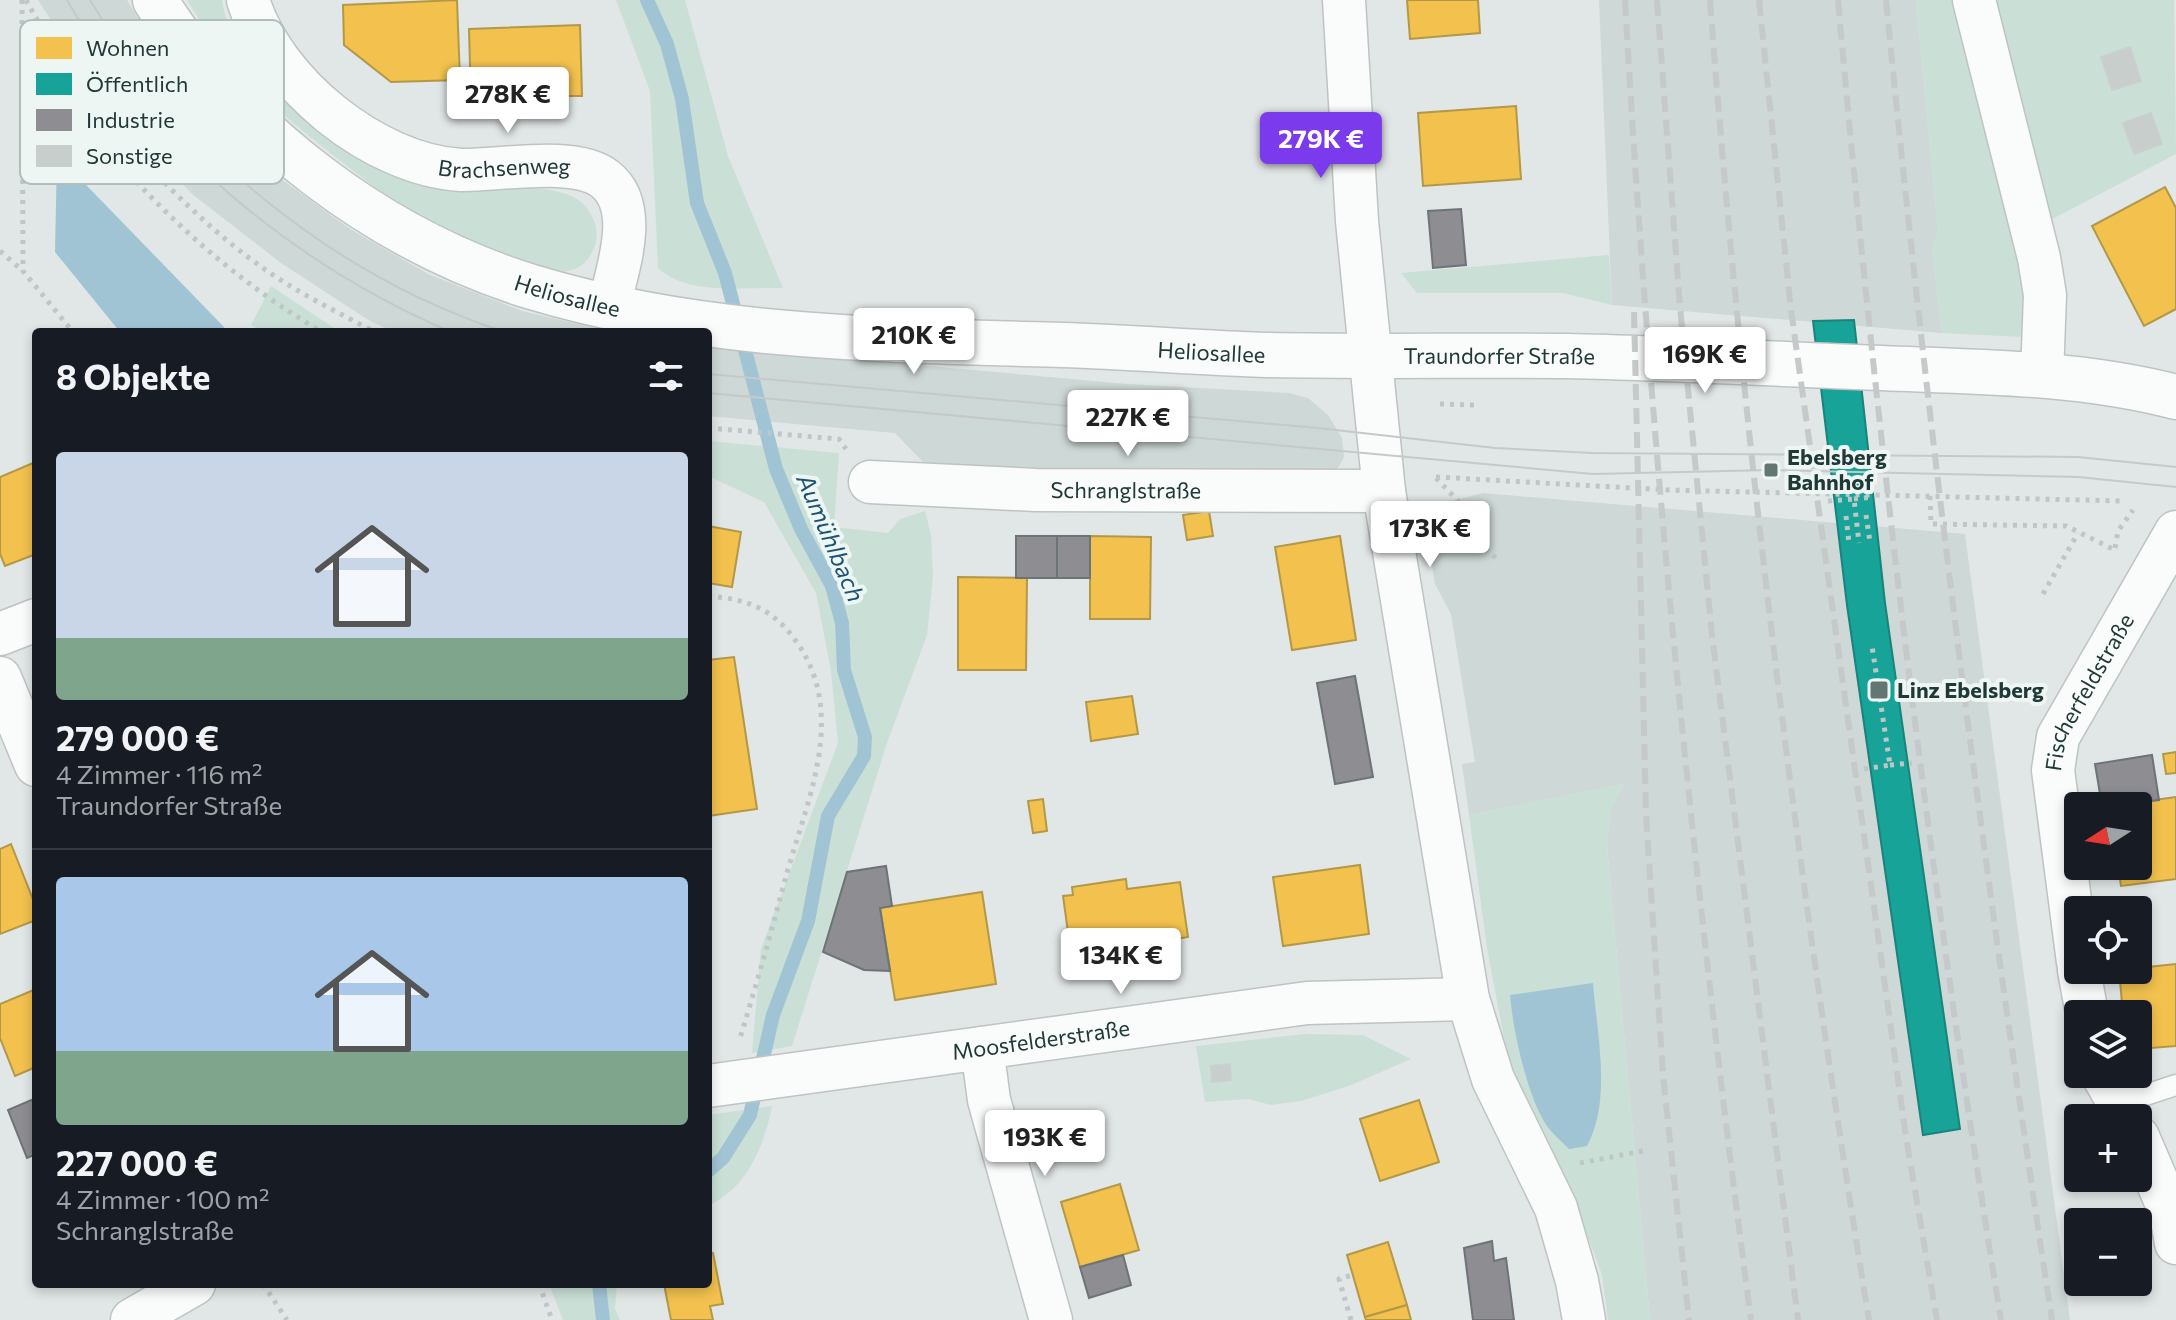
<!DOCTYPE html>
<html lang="de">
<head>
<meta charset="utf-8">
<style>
	body { margin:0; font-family:Commissioner,sans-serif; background:#242831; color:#f1f3f6; height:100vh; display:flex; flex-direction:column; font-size:30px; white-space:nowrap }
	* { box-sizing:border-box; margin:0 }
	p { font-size:26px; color:#9ea1a6 }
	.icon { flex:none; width:44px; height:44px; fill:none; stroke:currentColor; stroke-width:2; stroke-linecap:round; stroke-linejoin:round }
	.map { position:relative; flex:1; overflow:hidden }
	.details { position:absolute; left:32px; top:328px; width:680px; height:960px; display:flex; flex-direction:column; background:#171b24; border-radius:8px; box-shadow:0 4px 12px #0003 }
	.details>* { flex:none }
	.needle { width:52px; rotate:258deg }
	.controls { position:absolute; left:2064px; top:792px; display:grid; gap:16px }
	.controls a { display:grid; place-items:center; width:88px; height:88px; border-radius:8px; background:#171b24; box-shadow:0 4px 12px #0003; font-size:40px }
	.price { position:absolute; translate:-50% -68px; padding:0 18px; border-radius:8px; background:#fff; color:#222; font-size:26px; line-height:52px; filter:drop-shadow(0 2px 4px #0008) }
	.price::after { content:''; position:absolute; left:50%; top:48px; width:24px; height:18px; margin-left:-12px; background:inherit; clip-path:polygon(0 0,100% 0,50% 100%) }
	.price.on { background:#7c3aed; color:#fff }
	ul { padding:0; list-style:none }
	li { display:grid; align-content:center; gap:16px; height:424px; padding:0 24px }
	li+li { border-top:2px solid #363941 }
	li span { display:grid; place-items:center; height:248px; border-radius:8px; color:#555 }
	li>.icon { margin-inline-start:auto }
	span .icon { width:144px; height:144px; fill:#fffc; stroke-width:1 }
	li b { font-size:34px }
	h2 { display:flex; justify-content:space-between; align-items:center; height:96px; padding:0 24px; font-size:34px }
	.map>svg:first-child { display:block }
	.built { fill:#ced8d6 }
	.green { fill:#cae0d6 }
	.water { fill:#a1c4d5 }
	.homes { fill:#f2c14e; stroke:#b39847; stroke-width:2 }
	.public { fill:#17a398; stroke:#1a837b; stroke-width:2 }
	.industry { fill:#8d8d92; stroke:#6c7477; stroke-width:2 }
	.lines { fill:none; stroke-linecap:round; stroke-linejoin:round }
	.stream { stroke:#a1c4d5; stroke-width:14 }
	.building { fill:#c8cecc; stroke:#cacfcf; stroke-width:2 }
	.service-casing { stroke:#bec3c3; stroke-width:23 }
	.minor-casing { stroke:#bec3c3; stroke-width:45 }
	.tertiary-casing { stroke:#bec3c3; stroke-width:47 }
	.path { stroke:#bfc7c6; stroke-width:5; stroke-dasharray:4 6; stroke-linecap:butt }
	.service { stroke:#fafbfb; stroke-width:20 }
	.minor { stroke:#fafbfb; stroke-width:42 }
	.tertiary { stroke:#fafbfb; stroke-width:44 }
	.tram { stroke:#c6c9c9; stroke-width:2 }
	.rail { stroke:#c6c9c9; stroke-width:6; stroke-dasharray:16 8; stroke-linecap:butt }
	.poi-dot { fill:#647674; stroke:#eef6f4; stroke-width:3 }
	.labels { text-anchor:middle; stroke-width:8; stroke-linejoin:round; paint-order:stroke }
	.street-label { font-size:22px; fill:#203937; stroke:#eef6f4 }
	.poi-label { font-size:22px; font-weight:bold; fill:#203937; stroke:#eef6f4; text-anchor:start }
	.water-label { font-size:24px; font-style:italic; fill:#1c5273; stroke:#eef6f4 }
	.key { fill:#eef6f4; stroke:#b0bdbb; stroke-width:2 }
	.key-label { font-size:22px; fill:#203937 }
</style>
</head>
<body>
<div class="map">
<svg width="2176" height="1320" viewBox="0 0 2176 1320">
	<rect width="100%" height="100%" fill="#e1e6e6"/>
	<g class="built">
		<polygon points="38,0 127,0 150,37 204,105 274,174 350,229 430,275 522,311 612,332 395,332 370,321 281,263 192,194 132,132 79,63"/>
		<polygon points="1599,0 1916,0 1938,230 1932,249 1942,333 1612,305"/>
		<polygon points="708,346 1127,384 1289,393 1308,398 1328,415 1342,438 1344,457 1338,468 1325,473 945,468 924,463 895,433 708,416"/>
		<polygon points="1483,493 1965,534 2070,1320 1650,1320 1607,846 1610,812 1623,784 1469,815 1462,764 1475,762 1451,614 1435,584 1426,529 1428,514 1440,504"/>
	</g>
	<g class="green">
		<path d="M 187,0 L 222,0 C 230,71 354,162 418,184 C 461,198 560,172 587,208 C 597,222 600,237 592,252 C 586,266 573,272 558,272 C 533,272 442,232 418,218 C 399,208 381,192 364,179 C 317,143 267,105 228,60 C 212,42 200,20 187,0 Z"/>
		<path d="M 616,0 L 685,0 L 728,156 L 783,288 C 744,287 688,296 658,268 L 650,91 Z"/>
		<path d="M 1916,0 L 1959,0 C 1976,68 2042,281 2022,337 L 1942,333 L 1932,249 L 1938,230 Z"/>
		<polygon points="1985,0 2174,0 2176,154 2041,225"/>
		<polygon points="1609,255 1612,305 1563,293 1417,293 1401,273"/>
		<polygon points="271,286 340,332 264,332 251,325"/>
		<polygon points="708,441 839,453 834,527 888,533 900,519 925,511 931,535 933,576 927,635 887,743 792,1046 752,1053 761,949 838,743 831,671 816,593 764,502 708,476"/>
		<polygon points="1624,783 1610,813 1607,846 1650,1320 1608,1320 1602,1275 1571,1191 1534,1128 1506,1049 1487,948 1469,815"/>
		<polygon points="1305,1034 1363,1035 1411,1059 1349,1086 1301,1101 1271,1105 1248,1099 1205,1102 1196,1046"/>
		<path d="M 772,1106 C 764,1146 748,1187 708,1206 L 708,1115 Z"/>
		<polygon points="549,1284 617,1284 615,1309 620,1320 563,1320"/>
	</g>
	<g class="water">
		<polygon points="57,155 224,327 221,332 120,332 55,252"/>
		<path d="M 1593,983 C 1597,1034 1612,1100 1587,1146 L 1569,1149 C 1562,1142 1553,1134 1547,1126 C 1527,1097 1513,1030 1510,995 Z"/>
	</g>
	<g class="homes">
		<polygon points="457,0 460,80 391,82 344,45 343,5"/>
		<polygon points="1407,0 1478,0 1480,33 1410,39"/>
		<polygon points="580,25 582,96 561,96 561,108 507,110 506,100 471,101 469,29"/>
		<polygon points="1516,106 1521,179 1423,186 1418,113"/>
		<polygon points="2165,187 2176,208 2176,309 2144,326 2092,226"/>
		<polygon points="33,463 36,554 5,566 0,554 0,477"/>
		<polygon points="1209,511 1213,536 1187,540 1183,515"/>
		<polygon points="708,526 741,532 732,587 708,583"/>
		<polygon points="1090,536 1151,537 1150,619 1090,619"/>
		<polygon points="1340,536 1356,640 1292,650 1275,547"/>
		<polygon points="958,577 1027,578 1026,670 958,670"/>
		<polygon points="734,657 757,809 708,816 708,660"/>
		<polygon points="1132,696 1138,734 1091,741 1086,702"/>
		<polygon points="2176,752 2176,773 2166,774 2163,754"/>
		<polygon points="2176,797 2176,879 2121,886 2118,866 2138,866 2138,806 2110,806"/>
		<polygon points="1043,799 1047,831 1033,833 1028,801"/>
		<polygon points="11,844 36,907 36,920 0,934 0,849"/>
		<polygon points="1360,865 1369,934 1283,946 1273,877"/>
		<polygon points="1126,879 1127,889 1180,882 1188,937 1140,945 1142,962 1081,970 1078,953 1071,954 1063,896 1073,895 1072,887"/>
		<polygon points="982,892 996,984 895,1000 880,908"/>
		<polygon points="2176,964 2176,1046 2138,1049 2138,1014 2123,1014 2119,970"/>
		<polygon points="36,989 36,1067 15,1076 0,1038 0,1004"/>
		<polygon points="1419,1100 1439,1162 1380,1181 1360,1119"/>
		<polygon points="1120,1184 1139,1250 1080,1267 1061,1202"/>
		<polygon points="1388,1242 1407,1305 1365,1317 1347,1255"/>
		<polygon points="713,1253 723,1304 710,1306 713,1320 671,1320 664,1284 708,1284 708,1254"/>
		<polygon points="1407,1305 1411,1320 1366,1320 1365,1317"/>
	</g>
	<polygon class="public" points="1854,320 1885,603 1960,1129 1923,1135 1847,605 1813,321"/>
	<g class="industry">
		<polygon points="1461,209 1466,265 1433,268 1428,211"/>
		<rect x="1016" y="536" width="41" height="42"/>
		<rect x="1057" y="536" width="33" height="42"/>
		<polygon points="1355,676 1373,777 1335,784 1317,683"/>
		<polygon points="2152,755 2159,800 2102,806 2095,764"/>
		<polygon points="886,866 892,906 880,908 890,971 864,970 823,952 847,872"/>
		<polygon points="36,1098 36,1154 27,1158 8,1110"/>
		<polygon points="1492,1241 1494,1261 1506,1258 1514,1320 1473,1320 1464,1248"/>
		<polygon points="1123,1255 1131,1285 1089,1298 1080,1267"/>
	</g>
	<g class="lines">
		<g class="stream">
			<polyline points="647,0 667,44 682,99 697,203 725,273 776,469 801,529 832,586 842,623 844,670 865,737 864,756 828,816 808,921 773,1015 750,1115 723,1158 708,1171"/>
			<polyline points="599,1284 603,1320"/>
		</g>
	</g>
	<g class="building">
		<polygon points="2130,47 2141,81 2112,90 2101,57"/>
		<polygon points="2151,113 2162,144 2134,154 2123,123"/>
		<polygon points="1230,1064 1231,1080 1212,1082 1211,1066"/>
	</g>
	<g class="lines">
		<g class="service-casing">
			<polyline id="service" points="2118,1104 2176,1085"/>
		</g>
		<g class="minor-casing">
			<g id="minor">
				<path id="s1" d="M 248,0 C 273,83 374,165 461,170 C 497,171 575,155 605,179 C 641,207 617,270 609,306"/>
				<polyline points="1344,0 1357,221 1384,491 1468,999 1493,1079 1556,1208 1577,1281 1584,1320"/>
				<polyline points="1974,0 2039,258 2045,295 2042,375"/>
				<path id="s2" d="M 870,482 L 1036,490 L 1384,491"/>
				<polyline points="0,634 36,620"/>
				<polyline points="0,678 36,765"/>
				<path id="s3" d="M 2078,962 L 2053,770 L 2058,737 L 2176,532"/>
				<polyline points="2079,970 2087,1014"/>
				<polyline points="982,1048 989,1100 1051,1320"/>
				<polyline points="2102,1074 2127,1118"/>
				<path id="s4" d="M 708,1086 L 1307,1003 L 1468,999"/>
				<polyline points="2138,1137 2171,1214 2176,1243"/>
				<polyline points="132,1320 194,1284"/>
			</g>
		</g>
		<g class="tertiary-casing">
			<g id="tertiary">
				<path id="s5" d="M 155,0 C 237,133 382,241 532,287 C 704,339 885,340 1063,345 C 1131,347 1199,353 1267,355 C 1367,357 1467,355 1567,356 C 1663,358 1760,363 1856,367 C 1963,372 2072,370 2176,397"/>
			</g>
		</g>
		<g class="path">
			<polyline points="22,0 23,271 73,332"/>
			<path d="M 26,0 C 77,94 176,207 263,268 C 298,293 337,312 375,332"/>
			<path d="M 23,42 C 105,157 199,260 322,332"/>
			<polyline points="0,251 23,271"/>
			<polyline points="1440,404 1474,405"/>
			<polyline points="708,428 839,439 846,449"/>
			<polyline points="1436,477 1668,490 2122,501"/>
			<polyline points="1436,478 1462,505 1468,535 1496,558"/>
			<polyline points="1930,496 1931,524 2066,526 2115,550"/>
			<polyline points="1854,499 1873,497"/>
			<polyline points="1828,501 1854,499 1859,543"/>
			<polyline points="1866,515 1870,542"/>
			<polyline points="1846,516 1849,543"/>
			<polyline points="2115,548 2118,531 2133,510"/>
			<polyline points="2043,594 2078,533"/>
			<path d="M 708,596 C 747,599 772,608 796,641 C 849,715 806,802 785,880 C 771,933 756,986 740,1038"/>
			<polyline points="1890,765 1912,763"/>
			<polyline points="1864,769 1890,765 1872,646"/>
			<polyline points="1580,1163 1643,1151"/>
			<polyline points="263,1284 287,1320"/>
			<polyline points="539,1284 552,1320"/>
			<polyline points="1351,1320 1339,1279 1352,1275"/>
		</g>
		<use href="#service" class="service"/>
		<use href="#minor" class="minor"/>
		<use href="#tertiary" class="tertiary"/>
		<g class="tram">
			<path d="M 67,0 C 152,148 295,265 451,332"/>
			<path d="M 90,0 C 180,152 338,278 505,332"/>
			<polyline points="708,374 1318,428 1495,448 1592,453 2078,457 2176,467"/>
			<polyline points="708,393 1593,474 1771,470 2078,477 2176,487"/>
		</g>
		<g class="rail">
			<path d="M 1625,0 C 1650,442 1693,881 1751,1320"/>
			<polyline points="1657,0 1680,307 1712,635 1798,1320"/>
			<path d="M 1710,0 C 1743,441 1798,883 1869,1320"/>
			<polyline points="1759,0 1791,310 1906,1137 1937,1320"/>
			<path d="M 1838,0 C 1877,441 1930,883 2001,1320"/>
			<path d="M 1886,0 C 1929,442 1985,881 2052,1320"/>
			<polyline points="1634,312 1646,814 1663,1075 1689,1320"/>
		</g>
	</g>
	<g class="poi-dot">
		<rect x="1763" y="462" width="16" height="16" rx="4"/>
		<rect x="1869" y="680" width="20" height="20" rx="4"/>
	</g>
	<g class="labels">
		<g class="street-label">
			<text dy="8" stroke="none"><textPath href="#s1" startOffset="330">Brachsenweg</textPath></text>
			<text dy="8" stroke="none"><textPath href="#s5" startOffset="520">Heliosallee</textPath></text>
			<text dy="8" stroke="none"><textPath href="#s5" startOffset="1168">Heliosallee</textPath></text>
			<text dy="8" stroke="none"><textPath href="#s5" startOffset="1456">Traundorfer Straße</textPath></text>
			<text dy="8" stroke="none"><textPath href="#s2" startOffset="256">Schranglstraße</textPath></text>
			<text dy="8" stroke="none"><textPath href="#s3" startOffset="280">Fischerfeldstraße</textPath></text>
			<text dy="8" stroke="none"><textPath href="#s4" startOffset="336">Moosfelderstraße</textPath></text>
		</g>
		<g class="poi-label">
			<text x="1787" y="465">Ebelsberg<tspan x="1787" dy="25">Bahnhof</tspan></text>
			<text x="1897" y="698">Linz Ebelsberg</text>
		</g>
		<g class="water-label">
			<text transform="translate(830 538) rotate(67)" y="8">Aumühlbach</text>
		</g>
	</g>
	<rect x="20" y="20" width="264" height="164" rx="12" class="key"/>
	<rect x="36" y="37" width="36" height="22" fill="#f2c14e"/>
	<rect x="36" y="73" width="36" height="22" fill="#17a398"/>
	<rect x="36" y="109" width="36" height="22" fill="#8d8d92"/>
	<rect x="36" y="145" width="36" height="22" fill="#c8cecc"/>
	<g class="key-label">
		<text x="86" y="56">Wohnen</text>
		<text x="86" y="92">Öffentlich</text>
		<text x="86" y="128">Industrie</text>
		<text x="86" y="164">Sonstige</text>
	</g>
</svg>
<div class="controls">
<a><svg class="needle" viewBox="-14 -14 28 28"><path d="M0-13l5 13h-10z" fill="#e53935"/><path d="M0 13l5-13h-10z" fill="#9ea1a6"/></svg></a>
<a><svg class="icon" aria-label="locate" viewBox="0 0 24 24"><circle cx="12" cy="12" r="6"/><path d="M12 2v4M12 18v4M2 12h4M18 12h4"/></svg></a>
<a><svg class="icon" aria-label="layers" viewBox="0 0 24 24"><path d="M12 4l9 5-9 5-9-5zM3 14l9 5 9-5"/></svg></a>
<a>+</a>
<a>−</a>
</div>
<b class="price" style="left:508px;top:135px">278K €</b>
<b class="price on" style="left:1321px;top:180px">279K €</b>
<b class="price" style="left:914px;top:376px">210K €</b>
<b class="price" style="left:1705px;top:395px">169K €</b>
<b class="price" style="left:1128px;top:458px">227K €</b>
<b class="price" style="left:1430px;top:569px">173K €</b>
<b class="price" style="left:1121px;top:996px">134K €</b>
<b class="price" style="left:1045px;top:1178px">193K €</b>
<section class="details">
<h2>8 Objekte<svg class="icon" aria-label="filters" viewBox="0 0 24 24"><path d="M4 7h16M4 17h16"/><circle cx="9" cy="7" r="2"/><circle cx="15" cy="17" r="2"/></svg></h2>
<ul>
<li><span style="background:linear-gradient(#c9d6e8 75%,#7fa58c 0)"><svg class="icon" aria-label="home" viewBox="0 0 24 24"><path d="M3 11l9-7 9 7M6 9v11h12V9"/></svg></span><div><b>279 000 €</b><p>4 Zimmer · 116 m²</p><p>Traundorfer Straße</p></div></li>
<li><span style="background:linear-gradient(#a9c7e8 70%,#7fa58c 0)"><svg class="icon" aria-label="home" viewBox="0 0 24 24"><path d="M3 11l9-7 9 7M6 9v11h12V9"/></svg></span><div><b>227 000 €</b><p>4 Zimmer · 100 m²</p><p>Schranglstraße</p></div></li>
</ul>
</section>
</div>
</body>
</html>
